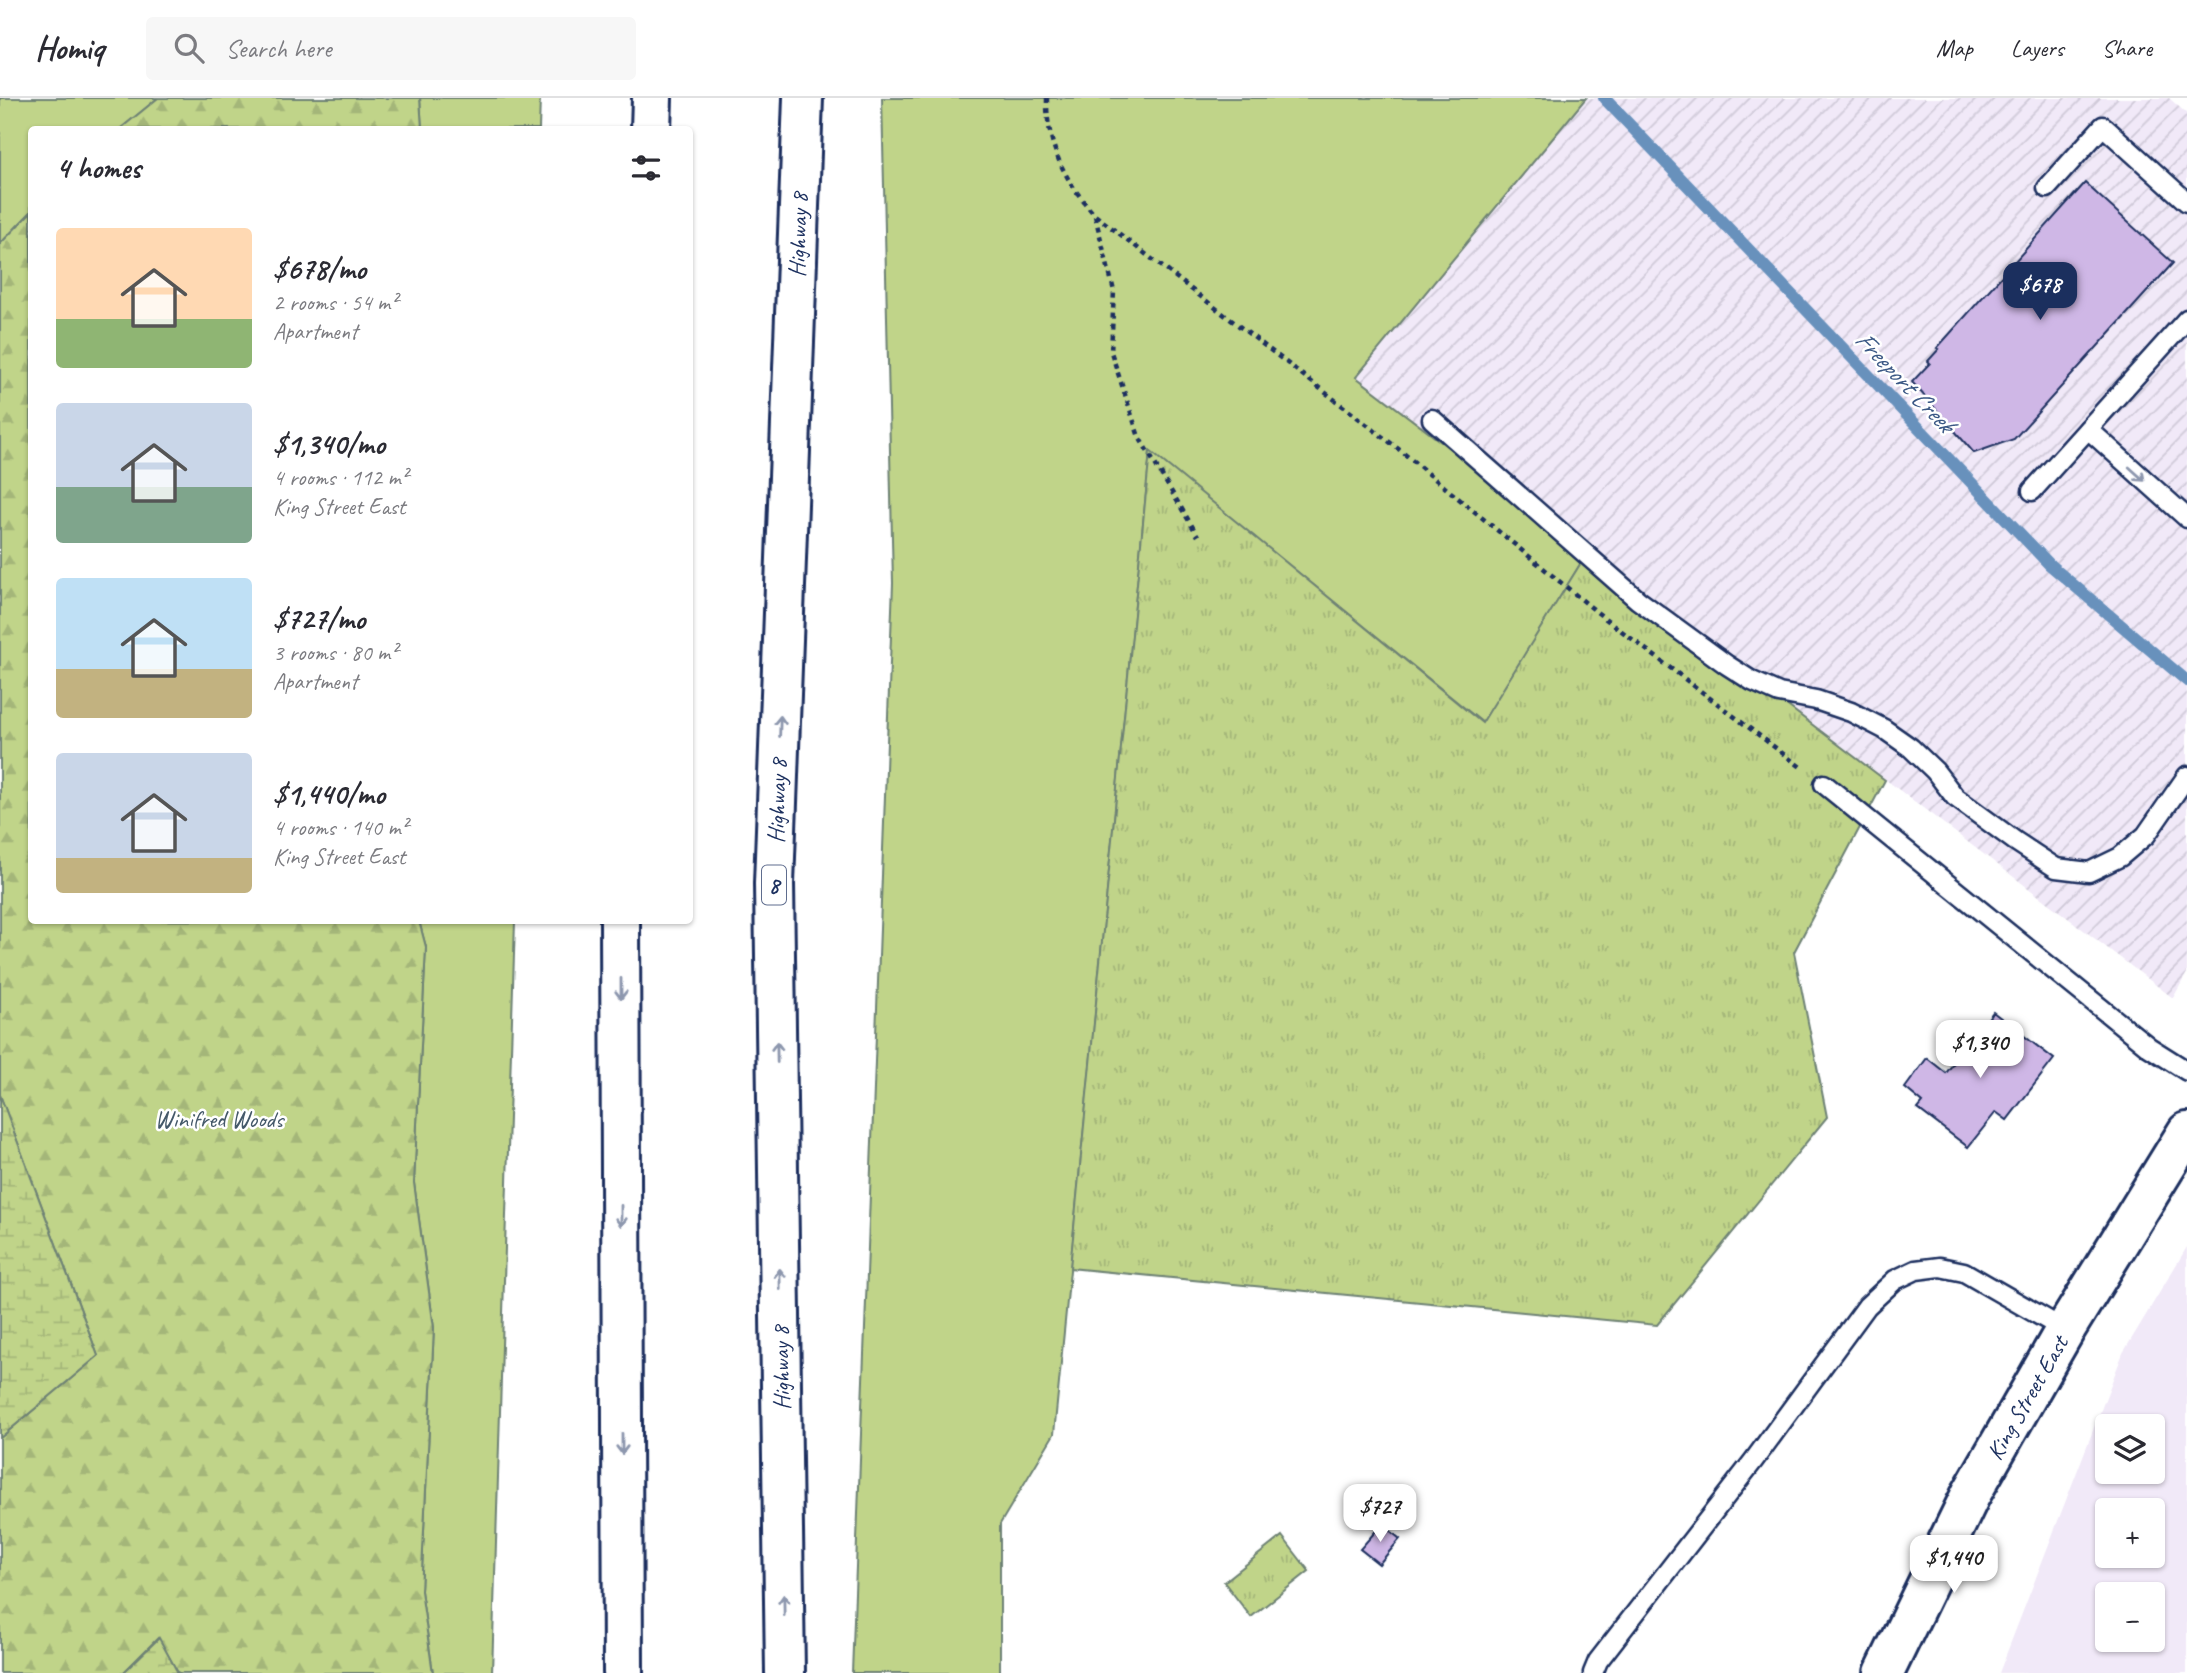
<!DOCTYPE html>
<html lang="en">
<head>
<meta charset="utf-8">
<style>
	body { margin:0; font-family:Caveat,sans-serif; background:#f7f7f7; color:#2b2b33; height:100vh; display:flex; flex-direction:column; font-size:26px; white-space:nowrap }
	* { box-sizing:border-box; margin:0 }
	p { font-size:23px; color:#7c7c81 }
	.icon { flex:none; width:38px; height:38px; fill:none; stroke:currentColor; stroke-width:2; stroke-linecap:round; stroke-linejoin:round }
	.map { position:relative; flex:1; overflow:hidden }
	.sheet { position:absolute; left:28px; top:28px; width:665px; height:798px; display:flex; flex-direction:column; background:#fff; border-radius:7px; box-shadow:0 2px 5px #0004 }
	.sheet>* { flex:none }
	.controls { position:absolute; left:2095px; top:1316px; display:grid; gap:14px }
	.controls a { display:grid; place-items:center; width:70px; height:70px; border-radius:7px; background:#fff; box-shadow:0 2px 5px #0004; font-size:35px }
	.price { position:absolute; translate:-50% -60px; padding:0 16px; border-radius:14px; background:#fff; color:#222; font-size:23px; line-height:46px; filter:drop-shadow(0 2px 4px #0008) }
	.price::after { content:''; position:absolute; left:50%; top:42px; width:21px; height:16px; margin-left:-10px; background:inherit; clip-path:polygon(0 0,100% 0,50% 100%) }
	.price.selected { background:#1b2f5e; color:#fff }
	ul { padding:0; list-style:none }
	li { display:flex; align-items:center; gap:21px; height:175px; padding:0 28px }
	li span { display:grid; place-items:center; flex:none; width:196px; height:140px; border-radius:7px; color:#555 }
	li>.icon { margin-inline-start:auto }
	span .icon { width:84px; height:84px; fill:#fffc; stroke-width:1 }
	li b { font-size:30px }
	h2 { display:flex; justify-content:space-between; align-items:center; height:84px; padding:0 28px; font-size:30px }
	header { display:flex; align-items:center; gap:42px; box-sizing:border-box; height:98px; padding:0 35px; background:#fff; border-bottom:2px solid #e1e1e2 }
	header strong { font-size:33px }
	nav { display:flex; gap:38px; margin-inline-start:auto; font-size:24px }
	.search { width:490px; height:63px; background:#f7f7f7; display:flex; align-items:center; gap:18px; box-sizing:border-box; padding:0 24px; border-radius:7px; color:#7c7c81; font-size:26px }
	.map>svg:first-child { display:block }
	.built { fill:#f1e9f8; fill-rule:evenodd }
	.industrial { fill:url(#industrial-furrows) }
	.grass { fill:#c0d489; stroke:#6e8274; stroke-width:2 }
	.forest { fill:url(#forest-firs); stroke:#6e8274; stroke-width:2 }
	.wetland { fill:url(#wetland-marsh); stroke:#6e8274; stroke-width:2 }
	.park { fill:url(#park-tufts); stroke:#6e8274; stroke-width:2 }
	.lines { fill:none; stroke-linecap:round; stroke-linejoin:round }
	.stream { stroke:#6791bc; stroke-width:12 }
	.building { fill:#cfb7e6; stroke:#1b2f5e; stroke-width:2 }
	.lane-casing { stroke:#1b2f5e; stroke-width:23 }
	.secondary-casing { stroke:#1b2f5e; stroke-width:44 }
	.highway-casing { stroke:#1b2f5e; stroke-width:44 }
	.path { stroke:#1b2f5e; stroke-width:4.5; stroke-dasharray:5 5; stroke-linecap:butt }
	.lane { stroke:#fff; stroke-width:18 }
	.secondary { stroke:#fff; stroke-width:38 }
	.highway { stroke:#fff; stroke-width:38 }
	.oneway { stroke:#8d97ae }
	.labels { text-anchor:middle; stroke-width:5; stroke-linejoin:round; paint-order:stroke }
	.shield { fill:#fff; stroke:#5f6d8e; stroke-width:2 }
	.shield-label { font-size:23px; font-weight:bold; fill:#1b2f5e }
	.street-label { font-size:24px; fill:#1b2f5e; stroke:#fff }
	.park-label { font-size:24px; fill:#445869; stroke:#fff }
	.water-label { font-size:26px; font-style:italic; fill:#3b5885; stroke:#fff }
</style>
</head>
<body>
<header>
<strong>Homiq</strong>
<div class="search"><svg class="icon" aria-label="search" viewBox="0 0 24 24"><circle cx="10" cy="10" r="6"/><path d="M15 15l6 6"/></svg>Search here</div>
<nav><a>Map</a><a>Layers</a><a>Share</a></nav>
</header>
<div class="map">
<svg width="2187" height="1575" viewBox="0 0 2187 1575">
	<defs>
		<pattern id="industrial-furrows" width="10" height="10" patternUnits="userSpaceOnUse" patternTransform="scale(1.75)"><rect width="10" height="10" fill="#f1e9f8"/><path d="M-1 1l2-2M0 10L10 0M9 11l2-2" fill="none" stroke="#cec8d7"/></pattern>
		<pattern id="forest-firs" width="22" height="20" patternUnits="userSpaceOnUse" patternTransform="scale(1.75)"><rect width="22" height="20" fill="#c0d489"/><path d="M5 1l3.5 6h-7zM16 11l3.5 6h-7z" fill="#a4b679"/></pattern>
		<pattern id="wetland-marsh" width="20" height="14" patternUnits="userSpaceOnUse" patternTransform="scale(1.75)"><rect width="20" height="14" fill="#c0d489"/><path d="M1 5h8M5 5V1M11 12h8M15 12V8" fill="none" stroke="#a4b679"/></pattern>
		<pattern id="park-tufts" width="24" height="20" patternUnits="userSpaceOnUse" patternTransform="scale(1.75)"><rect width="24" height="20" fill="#c0d489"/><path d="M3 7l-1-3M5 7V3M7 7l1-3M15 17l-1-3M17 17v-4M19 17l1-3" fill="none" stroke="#a4b679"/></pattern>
	</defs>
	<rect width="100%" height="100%" fill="#fff"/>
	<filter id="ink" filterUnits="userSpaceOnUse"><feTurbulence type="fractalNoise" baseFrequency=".0143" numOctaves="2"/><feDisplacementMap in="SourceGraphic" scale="14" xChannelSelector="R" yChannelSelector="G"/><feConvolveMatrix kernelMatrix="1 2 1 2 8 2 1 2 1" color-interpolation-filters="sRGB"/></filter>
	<g filter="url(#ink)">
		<path class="built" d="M 2187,1149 L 2187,1575 L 1999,1575 L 2123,1255 ZM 2107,1328 L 2152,1328 L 2152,1374 L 2107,1374 ZM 2107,1412 L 2152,1412 L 2152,1458 L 2107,1458 ZM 2107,1496 L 2152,1496 L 2152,1542 L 2107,1542 Z"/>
		<polygon class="industrial" points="1586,0 2169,0 2187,16 2187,875 2173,900 1356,279"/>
		<g class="grass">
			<polygon points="0,0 158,0 120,31 32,32 31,114 0,146"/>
			<polygon points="420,0 540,0 539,31 422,31"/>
			<polygon points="882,0 1586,0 1356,279 1587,455 1483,625 1150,354 1054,1336 1000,1426 1000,1575 852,1575 893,485"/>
			<polygon points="419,823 515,823 492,1575 433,1575 421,1493 434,1230 414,1085 426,849"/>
		</g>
		<g class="forest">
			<polygon points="158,0 420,0 422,31 120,31"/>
			<polygon points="31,114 32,822 419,823 426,849 414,1085 434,1230 421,1493 433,1575 178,1575 158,1540 123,1575 0,1575 0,1340 98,1258 0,997 0,146"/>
		</g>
		<g class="wetland">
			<polygon points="0,997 98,1258 0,1340"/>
			<polygon points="159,1540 178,1575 123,1575"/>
		</g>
		<g class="park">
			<polygon points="1150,353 1482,625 1587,455 1885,682 1794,854 1827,1019 1657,1227 1070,1170"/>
			<polygon points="1282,1438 1309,1473 1251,1519 1224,1484"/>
		</g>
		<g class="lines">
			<polyline class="stream" points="1604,0 2050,467 2187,583"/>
		</g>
		<g class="building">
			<polygon points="2085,85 2173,165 2014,341 1974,355 1912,284 1930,265 1928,263 1939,251 1937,250"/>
			<polygon points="1993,914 2054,961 2007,1022 1996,1014 1968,1049 1918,1011 1923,1005 1905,990 1927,960 1946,975"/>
			<polygon points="1382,1426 1400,1441 1379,1466 1360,1451"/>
		</g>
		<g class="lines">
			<g class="lane-casing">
				<g id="lane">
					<polyline points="2047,90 2103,28 2187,104"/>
					<polyline points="1432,321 1638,502 1727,567 1752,583 1779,595 1816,602 1851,614 1884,631 1911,650 1935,673 1955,699 2015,743 2056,770 2089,774 2120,759 2146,737 2187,678"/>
					<polyline points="2088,331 2187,420"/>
					<polyline points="2032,393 2187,221"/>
					<polyline points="1824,686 2149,949 2187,973"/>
					<polyline points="1593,1575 1598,1563 1754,1362 1867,1208 1895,1182 1916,1172 1940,1169 1964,1174 2065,1232"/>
				</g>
			</g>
			<g class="secondary-casing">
				<polyline id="secondary" points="1884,1575 1971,1396 2065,1232 2187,1034"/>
			</g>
			<g class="highway-casing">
				<g id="highway">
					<polyline points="651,32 652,0"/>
					<polyline points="620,822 623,1575"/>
					<polyline points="785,1575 774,786 803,0"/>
				</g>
			</g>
			<g class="path">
				<path d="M 1047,0 C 1046,47 1065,83 1095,117 L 1396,349 L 1598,515 L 1802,670"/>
				<polyline points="1095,118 1114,193 1111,254 1139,339 1198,438"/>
			</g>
			<use href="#lane" class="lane"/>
			<use href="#secondary" class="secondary"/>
			<use href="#highway" class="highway"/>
		</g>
		<defs><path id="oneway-shaft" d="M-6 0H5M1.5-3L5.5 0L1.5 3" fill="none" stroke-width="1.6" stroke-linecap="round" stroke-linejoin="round" transform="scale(1.75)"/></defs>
		<g class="oneway">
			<use href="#oneway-shaft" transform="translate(2137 376) rotate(42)"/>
			<use href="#oneway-shaft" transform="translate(780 628) rotate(-88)"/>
			<use href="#oneway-shaft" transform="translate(621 891) rotate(90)"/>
			<use href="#oneway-shaft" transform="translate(777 954) rotate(-91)"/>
			<use href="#oneway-shaft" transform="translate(621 1118) rotate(90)"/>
			<use href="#oneway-shaft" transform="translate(780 1181) rotate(-91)"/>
			<use href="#oneway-shaft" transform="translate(622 1346) rotate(90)"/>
			<use href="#oneway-shaft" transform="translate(784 1507) rotate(-91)"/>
		</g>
	</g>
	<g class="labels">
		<rect class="shield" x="762" y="767.5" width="24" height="39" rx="5"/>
		<g class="shield-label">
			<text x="774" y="795">8</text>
		</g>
		<g class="street-label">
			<text transform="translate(798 137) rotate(-88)" y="8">Highway 8</text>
			<text transform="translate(777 703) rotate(-88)" y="8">Highway 8</text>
			<text transform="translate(781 1270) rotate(-91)" y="8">Highway 8</text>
			<text transform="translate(2027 1300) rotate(-60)" y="8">King Street East</text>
		</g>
		<g class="park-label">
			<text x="219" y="1029">Winifred Woods</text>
		</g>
		<g class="water-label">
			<text transform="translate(1905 283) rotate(46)" y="9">Freeport Creek</text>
		</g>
	</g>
</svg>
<div class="controls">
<a><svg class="icon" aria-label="layers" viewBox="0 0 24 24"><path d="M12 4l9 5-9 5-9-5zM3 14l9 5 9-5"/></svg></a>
<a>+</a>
<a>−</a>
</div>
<b class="price selected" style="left:2040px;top:224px">$678</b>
<b class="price" style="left:1980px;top:982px">$1,340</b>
<b class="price" style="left:1380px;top:1446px">$727</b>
<b class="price" style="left:1954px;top:1497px">$1,440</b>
<section class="sheet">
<h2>4 homes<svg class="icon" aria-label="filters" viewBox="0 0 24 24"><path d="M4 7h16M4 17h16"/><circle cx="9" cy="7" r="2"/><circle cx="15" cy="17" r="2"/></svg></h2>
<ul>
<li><span style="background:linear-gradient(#ffd9b3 65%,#8fb573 0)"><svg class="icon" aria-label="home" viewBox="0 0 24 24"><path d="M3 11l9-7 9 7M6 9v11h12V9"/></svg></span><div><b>$678/mo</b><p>2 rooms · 54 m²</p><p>Apartment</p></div></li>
<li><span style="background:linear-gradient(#c9d6e8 60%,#7fa58c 0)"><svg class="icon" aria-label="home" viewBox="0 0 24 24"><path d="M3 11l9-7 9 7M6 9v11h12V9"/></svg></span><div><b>$1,340/mo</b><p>4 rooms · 112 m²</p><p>King Street East</p></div></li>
<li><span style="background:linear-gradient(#bfe0f5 65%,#c2b280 0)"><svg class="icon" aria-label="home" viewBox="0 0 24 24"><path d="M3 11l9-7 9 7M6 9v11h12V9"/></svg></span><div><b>$727/mo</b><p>3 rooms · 80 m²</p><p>Apartment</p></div></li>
<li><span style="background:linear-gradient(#c9d6e8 75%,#c2b280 0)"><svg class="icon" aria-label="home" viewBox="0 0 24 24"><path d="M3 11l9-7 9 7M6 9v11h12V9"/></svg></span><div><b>$1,440/mo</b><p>4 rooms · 140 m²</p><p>King Street East</p></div></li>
</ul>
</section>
</div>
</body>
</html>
